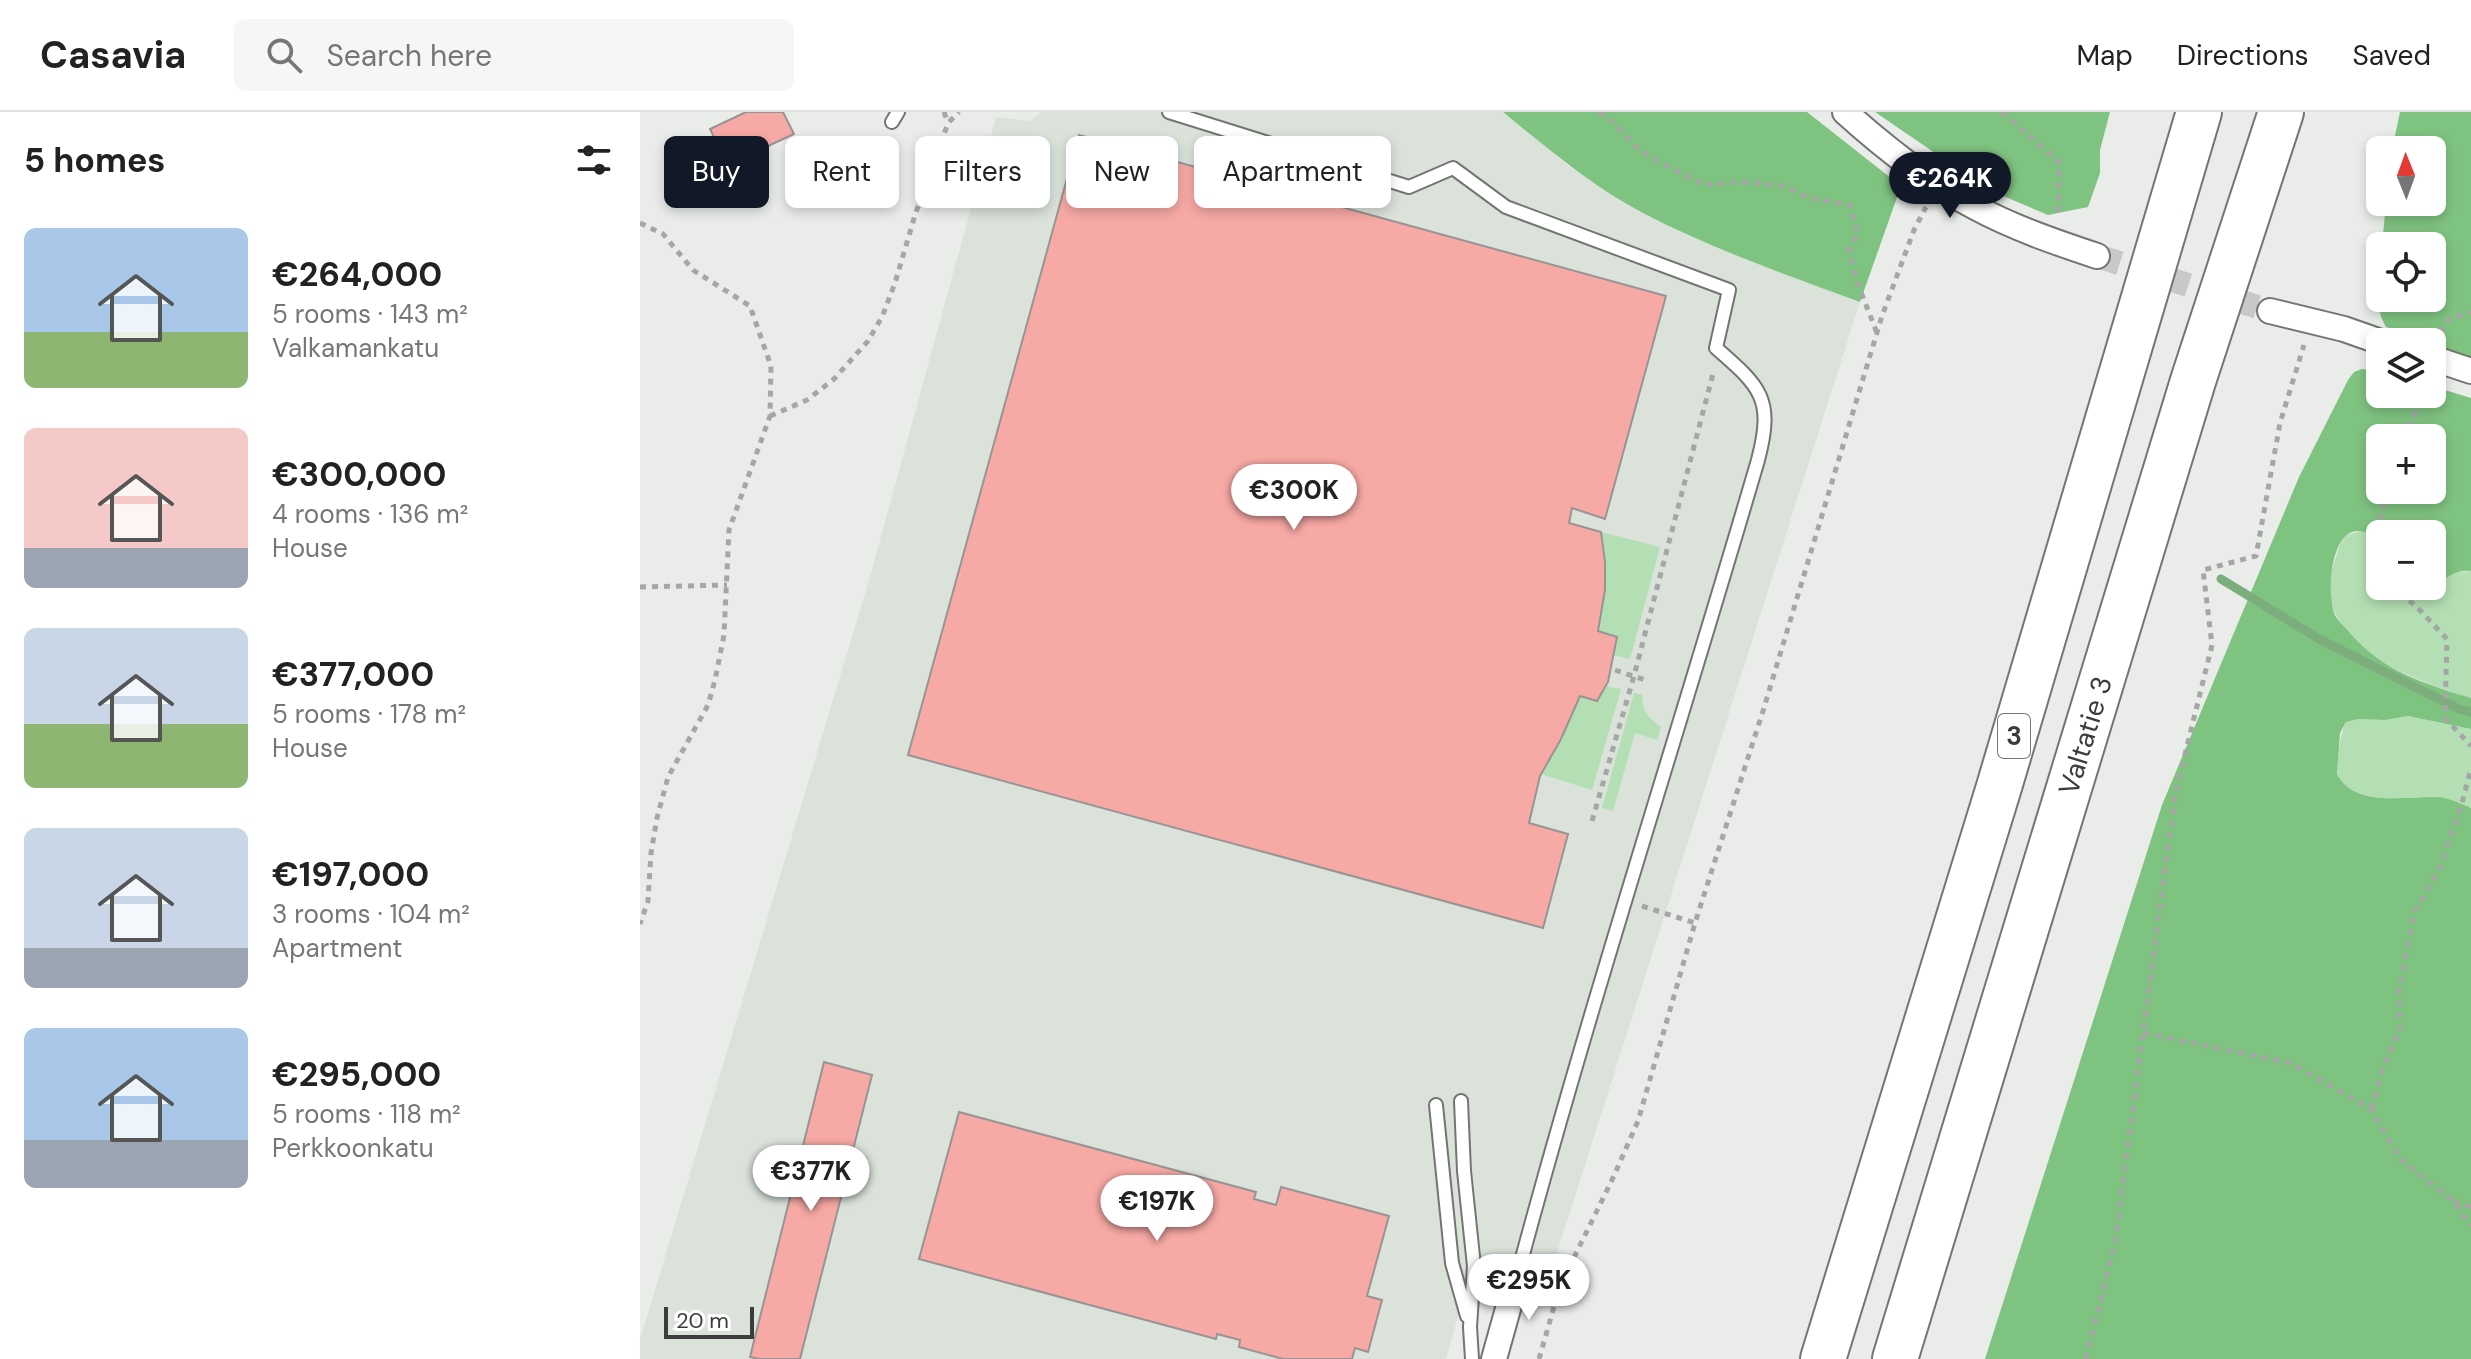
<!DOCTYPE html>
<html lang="en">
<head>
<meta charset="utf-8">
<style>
	body { margin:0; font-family:"DM Sans",sans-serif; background:#f6f6f6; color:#222; height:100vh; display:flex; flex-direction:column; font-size:30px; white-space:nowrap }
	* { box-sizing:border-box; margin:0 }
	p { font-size:26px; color:#767676 }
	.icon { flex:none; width:44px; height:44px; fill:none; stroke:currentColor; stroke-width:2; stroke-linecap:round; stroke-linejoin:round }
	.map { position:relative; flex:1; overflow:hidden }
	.details { display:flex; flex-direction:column; background:#fff; width:640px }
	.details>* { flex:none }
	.top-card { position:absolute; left:24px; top:24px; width:760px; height:72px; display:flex; gap:16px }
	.needle { width:52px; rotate:359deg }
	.controls { position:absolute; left:1726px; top:24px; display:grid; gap:16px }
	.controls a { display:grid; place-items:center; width:80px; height:80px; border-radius:12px; background:#fff; box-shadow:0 4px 12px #0003; font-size:40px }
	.scale { position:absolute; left:24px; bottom:20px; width:90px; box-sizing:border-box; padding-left:8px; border:4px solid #3b3c3b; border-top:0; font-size:22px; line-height:28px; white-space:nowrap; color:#3b3c3b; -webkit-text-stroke:6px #fff; paint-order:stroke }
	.price { position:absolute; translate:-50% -68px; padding:0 18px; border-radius:28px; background:#fff; color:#222; font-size:26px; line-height:52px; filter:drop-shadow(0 2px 4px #0008) }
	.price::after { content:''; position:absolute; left:50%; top:48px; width:24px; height:18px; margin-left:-12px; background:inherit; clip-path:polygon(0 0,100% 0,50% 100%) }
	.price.selected { background:#111827; color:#fff }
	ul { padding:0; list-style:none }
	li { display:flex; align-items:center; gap:24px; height:200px; padding:0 24px }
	li span { display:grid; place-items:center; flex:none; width:224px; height:160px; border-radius:12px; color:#555 }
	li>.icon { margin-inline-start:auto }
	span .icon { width:96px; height:96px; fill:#fffc; stroke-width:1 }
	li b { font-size:34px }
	h2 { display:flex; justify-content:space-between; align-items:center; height:96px; padding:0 24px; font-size:34px }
	.tag { padding:0 28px; border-radius:12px; background:#fff; box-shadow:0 4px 12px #0003; font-size:28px; line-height:72px }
	.tag.selected { background:#111827; color:#fff }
	header { display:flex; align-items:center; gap:48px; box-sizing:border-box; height:112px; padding:0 40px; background:#fff; border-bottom:2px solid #e0e0e0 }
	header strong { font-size:38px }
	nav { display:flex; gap:44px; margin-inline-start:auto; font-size:28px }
	.search { width:560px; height:72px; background:#f6f6f6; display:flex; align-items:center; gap:20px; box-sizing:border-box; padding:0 28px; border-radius:12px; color:#767676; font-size:30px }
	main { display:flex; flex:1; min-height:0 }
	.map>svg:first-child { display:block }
	.built { fill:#dae2da }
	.green { fill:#b4dfb4 }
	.forest { fill:#7fc380; fill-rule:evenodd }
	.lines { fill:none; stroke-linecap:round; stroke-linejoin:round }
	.stream { stroke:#7cad7d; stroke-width:9 }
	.building { fill:#f7a9a5; stroke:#989494; stroke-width:2 }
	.street-tunnel { stroke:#c7c9c7; stroke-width:24; stroke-dasharray:24 12; stroke-linecap:butt }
	.lane-casing { stroke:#737573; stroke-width:16 }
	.street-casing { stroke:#737573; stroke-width:28 }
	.highway-casing { stroke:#737573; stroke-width:48 }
	.path { stroke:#a5a7a5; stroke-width:5; stroke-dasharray:6 6; stroke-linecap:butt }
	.lane { stroke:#fff; stroke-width:12 }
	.street { stroke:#fff; stroke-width:24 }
	.highway { stroke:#fff; stroke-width:44 }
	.labels { text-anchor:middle; stroke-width:6; stroke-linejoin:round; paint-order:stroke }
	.shield { fill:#fff; stroke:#767676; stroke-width:2 }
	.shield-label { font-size:26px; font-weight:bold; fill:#3b3c3b }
	.street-label { font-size:28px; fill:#3b3c3b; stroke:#fff }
</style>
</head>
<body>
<header>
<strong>Casavia</strong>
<div class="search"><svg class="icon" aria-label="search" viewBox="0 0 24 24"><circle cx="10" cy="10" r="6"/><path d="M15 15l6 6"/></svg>Search here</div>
<nav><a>Map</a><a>Directions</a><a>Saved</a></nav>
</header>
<main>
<section class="details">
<h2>5 homes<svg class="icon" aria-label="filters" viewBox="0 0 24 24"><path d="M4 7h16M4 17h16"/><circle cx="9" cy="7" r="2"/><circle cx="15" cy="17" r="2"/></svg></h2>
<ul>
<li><span style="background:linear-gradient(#a9c7e8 65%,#8fb573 0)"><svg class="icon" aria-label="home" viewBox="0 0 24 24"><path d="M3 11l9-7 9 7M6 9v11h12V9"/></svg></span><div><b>€264,000</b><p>5 rooms · 143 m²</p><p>Valkamankatu</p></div></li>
<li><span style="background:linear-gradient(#f6c9c9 75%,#9aa5b1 0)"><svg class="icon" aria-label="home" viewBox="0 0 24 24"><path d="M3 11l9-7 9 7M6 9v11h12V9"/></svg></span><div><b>€300,000</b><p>4 rooms · 136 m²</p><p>House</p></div></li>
<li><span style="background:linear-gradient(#c9d6e8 60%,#8fb573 0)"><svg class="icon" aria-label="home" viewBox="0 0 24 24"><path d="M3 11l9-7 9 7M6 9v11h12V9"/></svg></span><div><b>€377,000</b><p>5 rooms · 178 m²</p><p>House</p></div></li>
<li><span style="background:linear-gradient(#c9d6e8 75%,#9aa5b1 0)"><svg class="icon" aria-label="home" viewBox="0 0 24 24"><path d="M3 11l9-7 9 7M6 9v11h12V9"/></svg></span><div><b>€197,000</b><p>3 rooms · 104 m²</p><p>Apartment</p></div></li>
<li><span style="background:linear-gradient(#a9c7e8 70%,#9aa5b1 0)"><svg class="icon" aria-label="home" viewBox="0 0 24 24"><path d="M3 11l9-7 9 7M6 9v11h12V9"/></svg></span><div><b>€295,000</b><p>5 rooms · 118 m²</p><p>Perkkoonkatu</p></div></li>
</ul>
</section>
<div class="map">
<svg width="1831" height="1247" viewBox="0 0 1831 1247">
	<rect width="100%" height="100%" fill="#eaecea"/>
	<polygon class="built" points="401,0 863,0 926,52 1002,100 1111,149 1220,190 901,1191 827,1172 806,1247 0,1247 0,1228 228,472 356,5 390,9"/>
	<g class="green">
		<path d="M 1724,419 L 1740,430 L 1740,474 L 1789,477 L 1812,461 L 1831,459 L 1831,586 C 1774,569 1667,530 1694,451 C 1701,431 1700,421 1724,419 Z"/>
		<path d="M 961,420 L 1020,435 L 990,547 L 973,543 L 976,525 L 958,519 C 967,486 965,454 961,420 Z"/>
		<polygon points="965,574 981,577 952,678 901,662 921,627 940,584 957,589"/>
		<path d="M 994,581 L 1002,583 C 1002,598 1008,606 1021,615 L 1017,628 L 995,621 L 973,699 L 962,696 Z"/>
		<path d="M 1768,604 L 1831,617 L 1831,696 C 1819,691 1808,686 1796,685 C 1772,684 1707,695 1698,664 C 1696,659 1698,652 1698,646 C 1700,632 1700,622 1706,610 L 1719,607 L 1745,608 Z"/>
	</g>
	<g class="forest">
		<path d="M 863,0 L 1167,0 L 1261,74 L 1220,190 C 1147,163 1072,137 1003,101 C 952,74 908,37 863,0 Z"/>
		<polygon points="1235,0 1470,0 1460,38 1460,61 1448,95 1408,103 1349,78"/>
		<path d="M 1760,0 L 1831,0 L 1831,246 L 1746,215 C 1733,193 1737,172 1740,148 L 1740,186 L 1792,186 L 1792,134 L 1742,134 L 1746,90 L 1792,90 L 1792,38 L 1752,38 Z"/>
		<path d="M 1722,257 L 1740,260 L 1740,282 L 1792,282 L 1792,274 L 1831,286 L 1831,459 C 1805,456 1795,485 1771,475 L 1792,474 L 1792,422 L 1740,422 L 1740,430 C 1736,427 1729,421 1724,420 C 1690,410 1685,485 1696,505 C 1699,510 1705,515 1708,519 C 1741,558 1784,572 1831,586 L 1831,617 L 1768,604 L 1745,608 L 1719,607 L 1706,610 L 1700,621 L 1697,662 C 1714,696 1764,684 1795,685 C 1808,685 1819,691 1831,696 L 1831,1247 L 1345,1247 L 1522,693 L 1659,365 L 1708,268 L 1714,260 ZM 1740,326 L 1792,326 L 1792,378 L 1740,378 Z"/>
	</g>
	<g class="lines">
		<polyline class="stream" points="1581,467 1679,527 1819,597 1831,600"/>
	</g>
	<g class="building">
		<polygon points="106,0 143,0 154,22 87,53 70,17"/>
		<polygon points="439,23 1026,184 965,407 932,396 929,411 961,420 965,450 965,478 958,519 977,525 968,570 957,589 940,584 921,627 900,664 889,711 928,722 903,816 268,643"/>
		<polygon points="184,950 232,963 160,1247 119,1247 110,1245"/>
		<polygon points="319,1000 616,1080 614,1087 636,1093 641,1075 749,1104 727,1184 742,1188 728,1240 715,1236 712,1247 643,1247 599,1235 600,1228 577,1222 576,1227 279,1147"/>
	</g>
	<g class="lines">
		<polyline class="street-tunnel" points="1457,144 1630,199"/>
		<g class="lane-casing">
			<g id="lane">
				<path d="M 529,0 L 769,75 L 813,56 L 866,95 L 1089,178 L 1076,236 C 1121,275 1134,287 1118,348 C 1039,619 951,888 878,1161"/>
				<polyline points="252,10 258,0"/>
				<polyline points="821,989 824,1059 834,1154 830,1215 832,1247"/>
				<polyline points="796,993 812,1151 827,1204"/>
			</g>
		</g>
		<g class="street-casing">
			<g id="street">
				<path d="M 1205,0 C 1245,36 1288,70 1335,95 C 1374,116 1415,130 1457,144"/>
				<polyline points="1630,199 1704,217 1741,230"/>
				<polyline points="1792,246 1831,259"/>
				<polyline points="854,1247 878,1161"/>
			</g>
		</g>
		<g class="highway-casing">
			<g id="highway">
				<polyline points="1183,1247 1359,675 1559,0"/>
				<path id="s1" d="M 1255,1247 L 1553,269 L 1641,0"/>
			</g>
		</g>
		<g class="path">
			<polyline points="304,0 308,11"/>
			<polyline points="959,0 975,12 995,34 1010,45 1064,73 1106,70 1144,74 1168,86 1210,93 1218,122 1209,139 1217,170 1237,221"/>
			<polyline points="1362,0 1419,50 1418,105"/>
			<polyline points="0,111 23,122 53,158 110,194 131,254 130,304 89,418 84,523 75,568 68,593 28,665 17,706 11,741 8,789 0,812"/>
			<polyline points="1800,220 1809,207 1831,200"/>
			<polyline points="130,304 167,288 194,267 228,229 242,205 255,171 275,103 308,11 319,0"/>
			<polyline points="1763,326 1784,282"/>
			<polyline points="1740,464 1730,441 1748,378"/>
			<polyline points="1750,474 1775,493 1807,527 1805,606 1831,634"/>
			<polyline points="0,475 87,473"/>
			<polyline points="975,558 1008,569"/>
			<polyline points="952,709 994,564 1074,258"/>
			<polyline points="1002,794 1055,811"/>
			<polyline points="1504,921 1650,951 1731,997 1760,1047 1813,1089 1831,1114"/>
			<polyline points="1731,997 1743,956 1760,916 1759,877 1775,799 1800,755 1822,691 1831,656"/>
			<polyline points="1814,1089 1831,1095"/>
			<polyline points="902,1169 920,1174"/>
			<polyline points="899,1247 920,1174 972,1068 998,1009 1055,811 1123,599 1242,204 1274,118 1286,95"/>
			<polyline points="1446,1247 1475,1130 1535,683 1572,533 1563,458 1616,444 1640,311 1664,233"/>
		</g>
		<use href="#lane" class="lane"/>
		<use href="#street" class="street"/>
		<use href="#highway" class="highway"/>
	</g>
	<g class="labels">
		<rect class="shield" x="1358" y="602" width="32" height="44" rx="6"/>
		<g class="shield-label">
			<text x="1374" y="633">3</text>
		</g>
		<g class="street-label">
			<text dy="10" stroke="none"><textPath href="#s1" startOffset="652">Valtatie 3</textPath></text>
		</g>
	</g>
</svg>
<div class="controls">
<a><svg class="needle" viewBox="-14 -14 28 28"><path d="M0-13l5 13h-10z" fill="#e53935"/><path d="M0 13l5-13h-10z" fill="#767676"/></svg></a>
<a><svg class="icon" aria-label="locate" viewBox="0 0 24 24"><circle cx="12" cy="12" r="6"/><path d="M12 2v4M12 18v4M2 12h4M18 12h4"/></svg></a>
<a><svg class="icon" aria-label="layers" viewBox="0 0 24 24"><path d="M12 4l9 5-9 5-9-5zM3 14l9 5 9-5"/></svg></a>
<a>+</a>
<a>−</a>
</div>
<div class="scale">20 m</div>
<b class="price selected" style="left:1310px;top:108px">€264K</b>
<b class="price" style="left:654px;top:420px">€300K</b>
<b class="price" style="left:171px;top:1101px">€377K</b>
<b class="price" style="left:517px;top:1131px">€197K</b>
<b class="price" style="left:889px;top:1210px">€295K</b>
<div class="top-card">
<a class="tag selected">Buy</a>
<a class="tag">Rent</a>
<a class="tag">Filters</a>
<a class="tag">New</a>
<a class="tag">Apartment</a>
</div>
</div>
</main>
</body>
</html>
